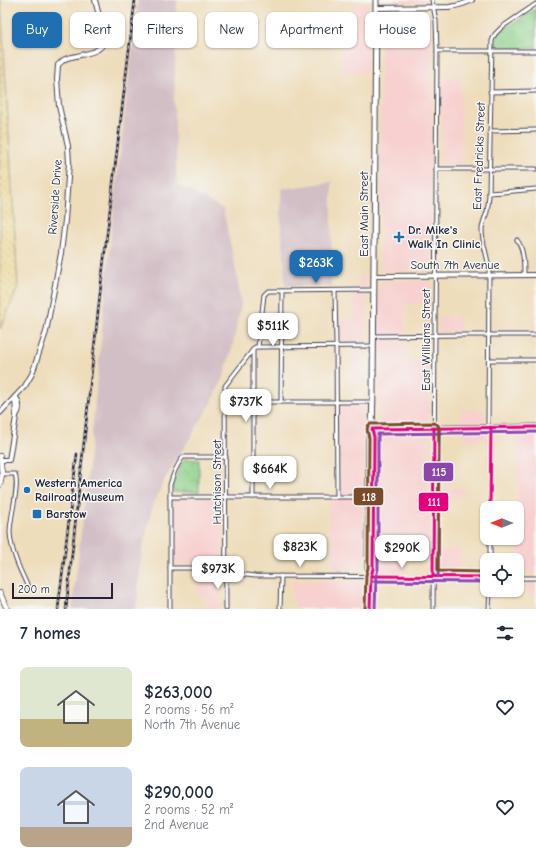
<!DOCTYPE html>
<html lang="en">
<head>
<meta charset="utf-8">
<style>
	body { margin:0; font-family:"Comic Neue",sans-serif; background:#f6f6f7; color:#1f2937; height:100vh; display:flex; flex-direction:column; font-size:15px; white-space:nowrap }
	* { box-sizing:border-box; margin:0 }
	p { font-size:13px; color:#747a83 }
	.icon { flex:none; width:22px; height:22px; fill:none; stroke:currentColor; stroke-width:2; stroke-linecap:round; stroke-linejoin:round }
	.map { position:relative; height:609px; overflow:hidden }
	.drawer { display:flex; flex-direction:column; background:#fff; flex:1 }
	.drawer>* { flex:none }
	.banner { position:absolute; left:12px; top:12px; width:512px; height:36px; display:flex; gap:8px }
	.needle { width:26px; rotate:270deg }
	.fabs { position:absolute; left:480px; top:501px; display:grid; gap:8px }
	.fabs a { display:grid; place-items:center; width:44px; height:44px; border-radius:8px; background:#fff; box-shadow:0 1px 3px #0004; font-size:20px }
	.scale { position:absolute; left:12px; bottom:10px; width:101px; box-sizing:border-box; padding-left:4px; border:2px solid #22223b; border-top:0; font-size:11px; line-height:14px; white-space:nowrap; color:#22223b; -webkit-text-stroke:3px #f6f6f2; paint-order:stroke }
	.price { position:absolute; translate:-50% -34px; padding:0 9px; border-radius:8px; background:#fff; color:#222; font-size:13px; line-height:26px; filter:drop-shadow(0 1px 2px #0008) }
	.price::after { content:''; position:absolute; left:50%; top:24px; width:12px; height:9px; margin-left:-6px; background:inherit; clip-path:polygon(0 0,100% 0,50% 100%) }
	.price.on { background:#1f6fb2; color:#fff }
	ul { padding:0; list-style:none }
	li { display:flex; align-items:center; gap:12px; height:100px; padding:0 20px }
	li span { display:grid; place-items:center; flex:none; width:112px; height:80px; border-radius:8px; color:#555 }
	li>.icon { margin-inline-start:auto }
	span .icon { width:48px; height:48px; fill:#fffc; stroke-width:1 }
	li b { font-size:17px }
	h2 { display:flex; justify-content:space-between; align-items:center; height:48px; padding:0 20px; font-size:17px }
	.pill { padding:0 14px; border-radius:8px; background:#fff; box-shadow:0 1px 3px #0004; font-size:14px; line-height:36px }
	.pill.on { background:#1f6fb2; color:#fff }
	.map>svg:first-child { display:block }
	.built { fill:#f7d0cf }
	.industrial { fill:#d2bec5 }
	.sand { fill:url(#sand-dots); stroke:#887e6c }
	.park { fill:url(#park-crowns); stroke:#587a63 }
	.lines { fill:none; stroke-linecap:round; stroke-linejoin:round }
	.minor-casing { stroke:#413e4e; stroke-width:5 }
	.tertiary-casing { stroke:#413e4e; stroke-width:6 }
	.secondary-casing { stroke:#413e4e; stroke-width:6 }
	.primary-casing { stroke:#413e4e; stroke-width:7 }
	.minor { stroke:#fff; stroke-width:3 }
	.tertiary { stroke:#fff; stroke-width:4 }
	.secondary { stroke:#fff; stroke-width:4.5 }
	.primary { stroke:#fff; stroke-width:5 }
	.rail-casing { stroke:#22223b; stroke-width:2.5 }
	.rail { stroke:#f6f6f2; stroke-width:1; stroke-dasharray:3; stroke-linecap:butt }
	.bus-1-casing { stroke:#f6f6f2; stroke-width:6 }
	.bus-2-casing { stroke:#f6f6f2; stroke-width:6 }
	.bus-3-casing { stroke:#f6f6f2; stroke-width:6 }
	.bus-1 { stroke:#e5007d; stroke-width:3 }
	.bus-2 { stroke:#8e44ad; stroke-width:3 }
	.bus-3 { stroke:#7a4b2a; stroke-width:3 }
	.poi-dot { fill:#1f6fb2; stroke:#f6f6f2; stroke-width:1.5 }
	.labels { text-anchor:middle; stroke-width:3; stroke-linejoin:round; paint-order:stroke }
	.street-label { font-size:12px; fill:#22223b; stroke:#f6f6f2 }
	.poi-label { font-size:12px; font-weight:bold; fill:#22223b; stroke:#f6f6f2; text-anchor:start }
	.line-badge { stroke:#f6f6f2; stroke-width:1.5 }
	.badge-label { font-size:11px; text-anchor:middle; font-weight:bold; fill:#fff }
</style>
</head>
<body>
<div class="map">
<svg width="536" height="609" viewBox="0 0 536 609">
	<defs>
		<pattern id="sand-dots" width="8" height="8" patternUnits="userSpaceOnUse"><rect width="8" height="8" fill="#eeda9e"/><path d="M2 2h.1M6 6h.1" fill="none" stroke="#ccbb89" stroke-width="1.8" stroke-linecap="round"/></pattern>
		<pattern id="park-crowns" width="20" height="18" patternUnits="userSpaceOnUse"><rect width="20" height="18" fill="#8fd28b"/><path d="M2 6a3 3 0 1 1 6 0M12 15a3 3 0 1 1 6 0" fill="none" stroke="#7bb479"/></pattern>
	</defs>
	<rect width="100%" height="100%" fill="#f6f6f2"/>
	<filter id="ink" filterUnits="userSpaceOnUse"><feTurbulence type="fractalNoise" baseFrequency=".025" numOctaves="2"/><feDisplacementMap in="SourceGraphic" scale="8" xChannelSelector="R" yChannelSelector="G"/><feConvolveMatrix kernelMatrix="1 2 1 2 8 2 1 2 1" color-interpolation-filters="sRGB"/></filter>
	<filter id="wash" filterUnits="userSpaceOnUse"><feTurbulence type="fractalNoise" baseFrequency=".012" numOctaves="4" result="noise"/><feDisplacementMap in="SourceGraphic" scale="16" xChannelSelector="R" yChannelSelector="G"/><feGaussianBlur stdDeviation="0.9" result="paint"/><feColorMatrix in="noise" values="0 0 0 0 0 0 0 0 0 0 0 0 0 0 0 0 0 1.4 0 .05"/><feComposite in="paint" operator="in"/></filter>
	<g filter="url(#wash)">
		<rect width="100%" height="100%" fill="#edb"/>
		<g class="built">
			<polygon points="382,0 426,0 424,3 384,3"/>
			<polygon points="367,2 368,3 369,20 367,20 367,74 341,74 341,38 345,37 345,20 354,20 354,3"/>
			<polygon points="406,12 427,12 429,14 432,23 431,269 429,271 380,271 381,14 383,13"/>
			<polygon points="442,77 461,77 461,164 443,164 441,163"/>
			<polygon points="359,276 366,276 366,342 341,343 341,319 354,319 354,287 359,286"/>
			<polygon points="379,281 431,281 430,303 405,304 404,331 405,361 430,361 429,424 379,423 378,316 379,282"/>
			<polygon points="439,317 460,317 460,331 438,332"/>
			<polygon points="352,351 364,351 366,352 365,383 352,382"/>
			<polygon points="339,406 365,406 364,509 363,509 363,537 364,538 364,569 362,570 333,570 333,537 329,536 329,500 340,500"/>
			<polygon points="461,409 484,410 484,422 482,424 461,424"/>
			<polygon points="517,432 536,432 536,573 517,573 518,455"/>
			<polygon points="379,433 427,433 429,435 429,542 406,542 406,572 378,571"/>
			<polygon points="464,433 485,433 486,435 486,440 464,440"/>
			<polygon points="438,488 464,488 464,496 437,496"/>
			<polygon points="174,498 223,499 222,564 173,564"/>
			<polygon points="437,550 460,550 459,573 437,573"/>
			<polygon points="199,573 220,573 220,609 207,609 207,596 199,596"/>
			<polygon points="292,581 363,582 363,609 296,609 296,602 292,602"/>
			<rect x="527" y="582" width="9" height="14"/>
		</g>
		<g class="industrial">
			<polygon points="138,0 177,0 174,102 177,184 223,209 237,276 241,305 233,344 224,376 212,402 166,477 153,504 142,551 136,609 72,609 89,465 113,215"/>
			<polygon points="332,182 331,286 285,286 284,251 281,228 281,189"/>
		</g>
		<polygon class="sand" points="0,0 1,2 18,287 0,329"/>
		<g class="park">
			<polygon points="536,9 536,48 497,48 494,45 497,37 503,30"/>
			<path d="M 185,459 L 199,460 L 199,492 L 174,492 C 174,489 173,485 174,482 C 175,478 182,462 185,459 Z"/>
		</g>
	</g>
	<g filter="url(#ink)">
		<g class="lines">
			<g class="minor-casing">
				<g id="minor">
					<polyline points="432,0 436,21 437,51 433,609"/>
					<polyline points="437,51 536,51"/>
					<polyline points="490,92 536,91"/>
					<polyline points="490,131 536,130"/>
					<polyline points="436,169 536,169"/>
					<polyline points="489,193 503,192 536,189"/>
					<path d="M 517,240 C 524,249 524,264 524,275"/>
					<polyline points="335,291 336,342 337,497"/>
					<polyline points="373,336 462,335 536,335"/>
					<polyline points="258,347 373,346"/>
					<polyline points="253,350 253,497"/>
					<polyline points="489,360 536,360"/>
					<polyline points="226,402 372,402"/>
					<polyline points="281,402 282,291"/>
					<path d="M 488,427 L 489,270 C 488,256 482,244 482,230 C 482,223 485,218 487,212 C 488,205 489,199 489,193 L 492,41 L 495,34 L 502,27 L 536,4"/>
					<path d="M 2,474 L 15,474 C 20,486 10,516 10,532 C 11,552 20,570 28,587"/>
					<polyline points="170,497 369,497"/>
					<polyline points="490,508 491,427"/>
					<polyline points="490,560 490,538"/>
					<polyline points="170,568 221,568 229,573 255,576 487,577"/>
					<polyline points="517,578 536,578"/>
					<path d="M 170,609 L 170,485 C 173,474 176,466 183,457 L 226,457"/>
					<polyline points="226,609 225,386 255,347 258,347 264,295 268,291 373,290"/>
					<polyline points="280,609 281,576"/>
					<polyline points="489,609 490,590"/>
				</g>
			</g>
			<g class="tertiary-casing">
				<g id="tertiary">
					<path d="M 376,8 L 449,7 C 457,6 465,4 472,0"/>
					<polyline points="374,276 536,275"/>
					<path d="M 16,397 C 20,403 20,410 16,416"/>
					<path d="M 0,413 L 25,386 L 32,374 L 46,332 L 61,253 L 65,220 L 69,163 L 68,146 L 59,106 L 57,79 L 58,65 C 60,63 62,61 65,59 C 77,54 103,55 105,39 L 95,0"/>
					<polyline points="1,460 9,460 16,417 15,397"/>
				</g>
			</g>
			<g class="secondary-casing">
				<g id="secondary">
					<polyline points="0,456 2,474 0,485"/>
					<polyline points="0,593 7,609"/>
				</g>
			</g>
			<g class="primary-casing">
				<g id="primary">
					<polyline points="372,429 536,427"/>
					<polyline points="371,576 368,569 369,436 372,429 373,392 376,0"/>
					<polyline points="370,609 371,576 373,569 374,437 372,429"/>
				</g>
			</g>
			<use href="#minor" class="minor"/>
			<use href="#tertiary" class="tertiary"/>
			<use href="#secondary" class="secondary"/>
			<use href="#primary" class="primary"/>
			<g class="rail-casing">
				<g id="rail">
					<polyline points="58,609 77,454"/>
					<polyline points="66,609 101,284 135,0"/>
				</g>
			</g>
			<use href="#rail" class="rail"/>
			<g class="bus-1-casing">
				<g id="bus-1">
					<polyline points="490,508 491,427"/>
					<polyline points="371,576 487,577"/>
					<polyline points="433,576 434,428"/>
					<polyline points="370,609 371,576 373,569 374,437 372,429 536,427"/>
				</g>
			</g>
			<g class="bus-2-casing">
				<g id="bus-2">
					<polyline points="438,576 439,428"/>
					<polyline points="371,581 487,582"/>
					<polyline points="375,609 376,577 378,569 378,434 536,432"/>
				</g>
			</g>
			<g class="bus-3-casing">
				<path id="bus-3" d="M 365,609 L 366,575 L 368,568 L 369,438 C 368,433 365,427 370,424 L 434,423 L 438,425 L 439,428 L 438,571 L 487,572"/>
			</g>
			<use href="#bus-1" class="bus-1"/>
			<use href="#bus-2" class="bus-2"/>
			<use href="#bus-3" class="bus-3"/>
		</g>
	</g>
	<g class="poi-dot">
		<path d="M397 231h4v4h4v4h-4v4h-4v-4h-4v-4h4z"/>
		<circle cx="27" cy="490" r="4"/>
		<rect x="32" y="509" width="10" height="10" rx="2"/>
	</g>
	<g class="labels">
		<g class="street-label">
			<text transform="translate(479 156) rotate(-88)" y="4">East Fredricks Street</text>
			<text transform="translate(55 197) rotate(-86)" y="4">Riverside Drive</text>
			<text transform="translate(364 214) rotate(-90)" y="4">East Main Street</text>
			<text x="455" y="269">South 7th Avenue</text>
			<text transform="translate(426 340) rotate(-90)" y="4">East Williams Street</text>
			<text transform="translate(217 482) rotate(-90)" y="4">Hutchison Street</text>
		</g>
		<g class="poi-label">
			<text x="408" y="234">Dr. Mike's<tspan x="408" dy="14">Walk In Clinic</tspan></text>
			<text x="35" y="487">Western America<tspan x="35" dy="14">Railroad Museum</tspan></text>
			<text x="46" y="518">Barstow</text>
		</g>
	</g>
	<g class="line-badge">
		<rect x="423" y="462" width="31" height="20" rx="4" fill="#8e44ad"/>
		<rect x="353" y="487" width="31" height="19" rx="4" fill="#7a4b2a"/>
		<rect x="418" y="492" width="31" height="20" rx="4" fill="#e5007d"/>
	</g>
	<g class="badge-label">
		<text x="439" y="476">115</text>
		<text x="369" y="501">118</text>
		<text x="434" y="506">111</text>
	</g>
</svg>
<div class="fabs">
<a><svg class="needle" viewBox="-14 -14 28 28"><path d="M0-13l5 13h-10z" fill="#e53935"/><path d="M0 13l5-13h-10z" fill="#747a83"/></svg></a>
<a><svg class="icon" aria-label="locate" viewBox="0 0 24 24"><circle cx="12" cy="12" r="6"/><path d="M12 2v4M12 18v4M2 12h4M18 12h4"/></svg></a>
</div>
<div class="scale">200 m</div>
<b class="price on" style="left:316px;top:284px">$263K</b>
<b class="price" style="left:273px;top:347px">$511K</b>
<b class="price" style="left:246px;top:423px">$737K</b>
<b class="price" style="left:270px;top:490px">$664K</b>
<b class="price" style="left:300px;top:568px">$823K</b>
<b class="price" style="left:402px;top:569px">$290K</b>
<b class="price" style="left:218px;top:590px">$973K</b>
<div class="banner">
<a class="pill on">Buy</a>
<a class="pill">Rent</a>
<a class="pill">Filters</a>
<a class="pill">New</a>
<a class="pill">Apartment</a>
<a class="pill">House</a>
</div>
</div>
<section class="drawer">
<h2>7 homes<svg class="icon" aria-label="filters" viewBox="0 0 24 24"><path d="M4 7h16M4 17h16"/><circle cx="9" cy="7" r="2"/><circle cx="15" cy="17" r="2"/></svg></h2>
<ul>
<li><span style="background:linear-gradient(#dfe7d0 65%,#c2b280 0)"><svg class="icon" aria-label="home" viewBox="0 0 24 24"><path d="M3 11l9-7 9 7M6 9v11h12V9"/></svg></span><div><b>$263,000</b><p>2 rooms · 56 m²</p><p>North 7th Avenue</p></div><svg class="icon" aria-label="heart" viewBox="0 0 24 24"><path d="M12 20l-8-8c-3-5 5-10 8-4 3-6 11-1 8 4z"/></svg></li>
<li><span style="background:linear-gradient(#c9d6e8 75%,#b9a48a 0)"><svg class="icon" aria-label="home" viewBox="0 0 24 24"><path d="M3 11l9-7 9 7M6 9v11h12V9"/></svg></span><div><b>$290,000</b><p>2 rooms · 52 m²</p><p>2nd Avenue</p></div><svg class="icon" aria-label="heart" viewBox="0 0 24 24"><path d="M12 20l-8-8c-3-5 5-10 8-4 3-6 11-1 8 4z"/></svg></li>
</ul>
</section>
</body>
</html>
